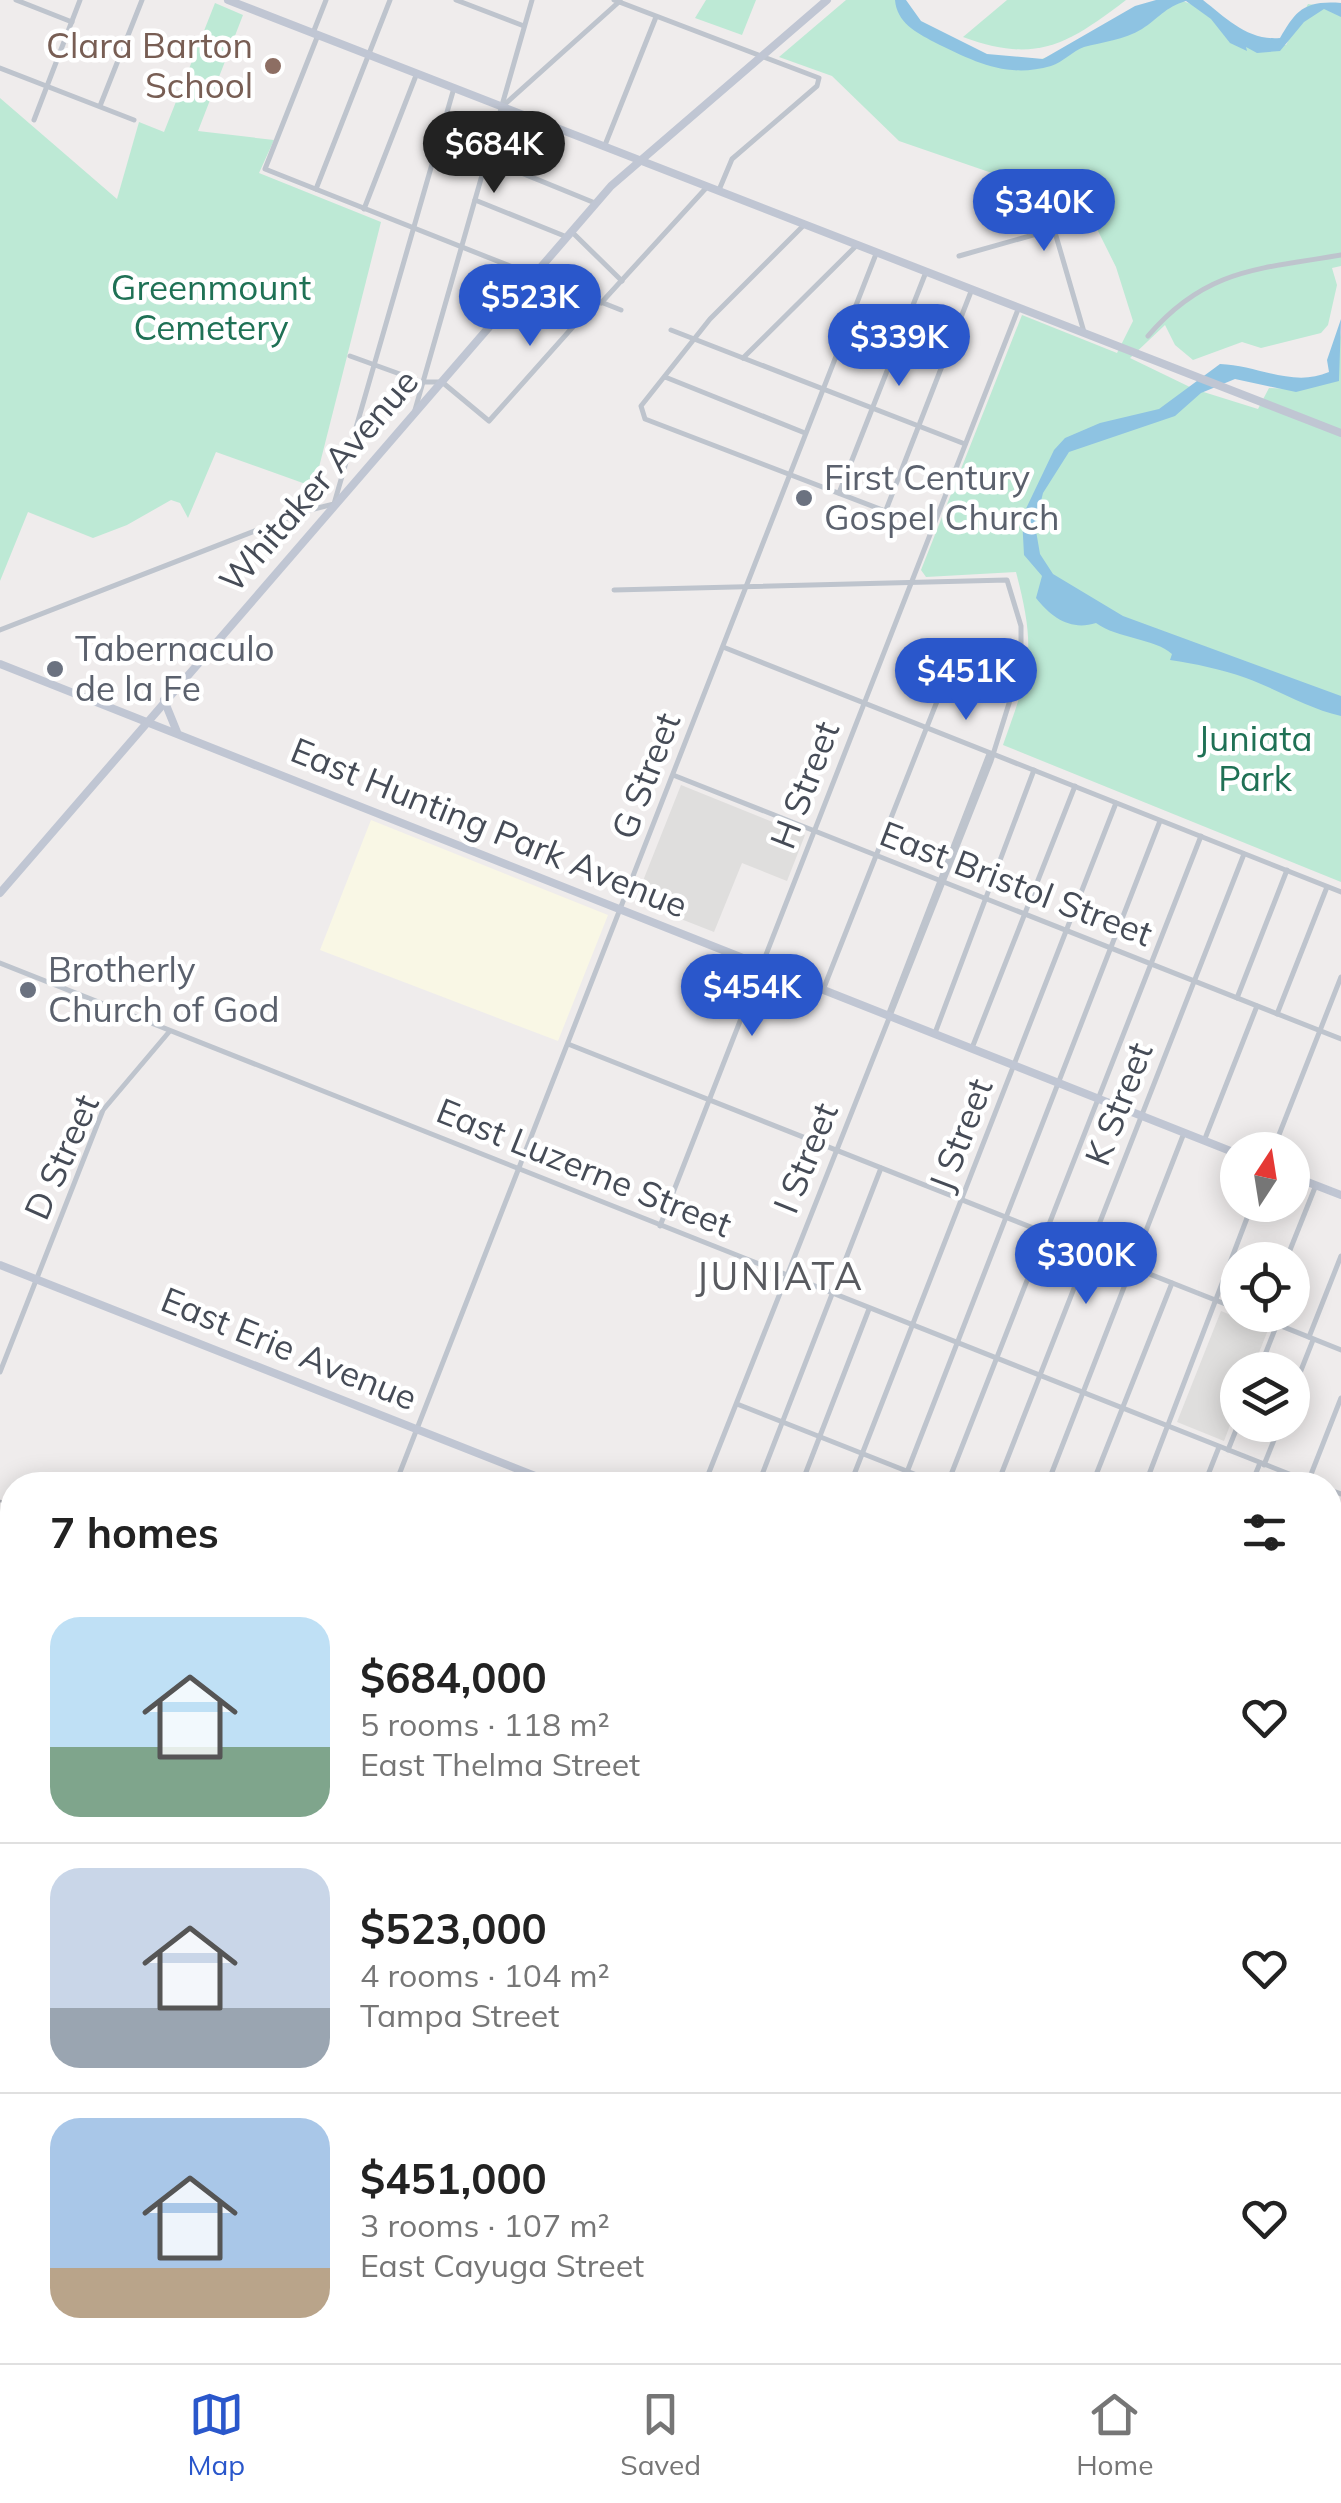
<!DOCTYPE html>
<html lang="en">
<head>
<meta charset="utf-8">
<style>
	body { margin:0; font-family:Mulish,sans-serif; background:#f2f2f2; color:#222; height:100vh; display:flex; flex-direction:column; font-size:38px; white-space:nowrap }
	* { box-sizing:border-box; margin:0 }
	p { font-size:32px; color:#767676 }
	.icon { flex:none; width:55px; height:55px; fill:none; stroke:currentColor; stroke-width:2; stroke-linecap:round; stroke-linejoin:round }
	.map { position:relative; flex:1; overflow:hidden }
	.drawer { position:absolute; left:0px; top:1472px; width:1342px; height:892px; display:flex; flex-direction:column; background:#fff; border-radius:40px 40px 0 0; box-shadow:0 5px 25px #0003 }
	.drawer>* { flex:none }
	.needle { width:65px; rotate:12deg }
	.tools { position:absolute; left:1220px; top:1132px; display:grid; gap:20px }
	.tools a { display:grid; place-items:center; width:90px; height:90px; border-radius:50%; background:#fff; box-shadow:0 5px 25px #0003; font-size:50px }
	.price { position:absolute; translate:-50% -85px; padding:0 22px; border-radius:35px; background:#2a57cb; color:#fff; font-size:32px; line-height:65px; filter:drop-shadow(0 2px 5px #0008) }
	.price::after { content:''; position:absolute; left:50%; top:60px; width:30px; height:22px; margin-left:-15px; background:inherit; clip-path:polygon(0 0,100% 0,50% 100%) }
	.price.current { background:#222; color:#fff }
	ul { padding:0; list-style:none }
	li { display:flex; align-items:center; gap:30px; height:250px; padding:0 50px }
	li+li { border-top:2px solid #e0e0e0 }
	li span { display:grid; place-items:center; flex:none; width:280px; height:200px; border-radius:30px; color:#555 }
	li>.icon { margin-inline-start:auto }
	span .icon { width:120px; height:120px; fill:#fffc; stroke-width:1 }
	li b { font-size:42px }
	h2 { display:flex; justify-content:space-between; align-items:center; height:120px; padding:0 50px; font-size:42px }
	.tabs { display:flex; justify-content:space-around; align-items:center; height:140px; border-top:2px solid #e0e0e0; background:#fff; font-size:28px; color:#767676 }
	.tabs a { display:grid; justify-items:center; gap:5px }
	.tabs .current { color:#2a57cb }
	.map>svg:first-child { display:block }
	.commercial { fill:#f9f7e5 }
	.education { fill:#dfdedd }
	.green { fill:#bde9d5 }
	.water { fill:#8ec3e2 }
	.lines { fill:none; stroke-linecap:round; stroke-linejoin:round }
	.street { stroke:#bec4cd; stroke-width:5 }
	.secondary { stroke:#c0c6d3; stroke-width:8 }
	.primary { stroke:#aeb7c9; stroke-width:9 }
	.rail { stroke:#afb0b6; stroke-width:2.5 }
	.education-dot { fill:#8d6e63; stroke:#fff; stroke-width:4 }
	.worship-dot { fill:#6b7280; stroke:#fff; stroke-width:4 }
	.labels { text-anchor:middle; stroke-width:9; stroke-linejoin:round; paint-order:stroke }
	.education-label { font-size:35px; fill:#785e54; stroke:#fff; text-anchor:end }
	.park-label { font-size:35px; fill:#1f7155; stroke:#fff }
	.worship-label { font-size:35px; fill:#5b616d; stroke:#fff; text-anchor:start }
	.street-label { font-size:35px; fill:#464c57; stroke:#fff }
	.neighbourhood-label { font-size:38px; letter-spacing:2.5px; fill:#595b60; stroke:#fff }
</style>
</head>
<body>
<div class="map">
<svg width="1341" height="2363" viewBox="0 0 1341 2363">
	<rect width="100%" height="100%" fill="#efecec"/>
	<polygon class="commercial" points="371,820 608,915 558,1041 320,950"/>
	<g class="education">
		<polygon points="681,785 805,835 787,881 742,863 714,932 635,901"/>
		<polygon points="1221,1311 1268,1330 1252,1370 1238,1370 1237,1407 1224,1441 1177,1422"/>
	</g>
	<g class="green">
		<polygon points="706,0 756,0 742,35 695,18"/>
		<path d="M 846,0 L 904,0 C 920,31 928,33 958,49 C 1052,98 1088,11 1169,0 C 1201,0 1208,19 1234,32 C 1248,39 1270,41 1286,45 L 1308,4 L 1341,9 L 1341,266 L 1332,268 L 1337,285 L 1328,325 L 1321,333 L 1261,348 L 1242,342 L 1193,360 L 1175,345 L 1165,325 L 1130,358 L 1194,389 L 1258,409 L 1269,388 L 1291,389 L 1333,373 L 1341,332 L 1341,882 L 1003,745 C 1030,669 1037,652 1016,572 L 926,577 L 921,570 L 1022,315 L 1117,353 L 1133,321 L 1116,267 L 1092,219 L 989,172 L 899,141 L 832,76 L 779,57 Z"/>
		<path d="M 1007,0 L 1126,0 C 1067,45 1036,64 963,37 Z"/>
		<polygon points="215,3 243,15 198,131 274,140 259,173 381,222 314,487 216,452 188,518 180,503 171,500 127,525 93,538 28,512 0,581 0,98 117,199 139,122 164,132"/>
		<polygon points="1330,2339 1341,2363 1226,2363 1223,2356 1330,2352"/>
	</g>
	<g class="water">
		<path d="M 895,0 L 906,0 L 921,21 L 987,54 L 1043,59 L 1135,6 L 1156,0 L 1203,0 C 1226,18 1248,41 1280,38 C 1295,13 1302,0 1341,3 L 1341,17 L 1324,9 L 1304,22 L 1280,51 L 1257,53 L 1246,47 L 1247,51 L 1230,43 L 1211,19 L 1186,1 C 1165,7 1158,19 1142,29 C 1124,40 1102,42 1084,47 C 1073,51 1063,62 1051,66 C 1006,79 973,61 934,42 C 916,32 897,23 895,0 Z"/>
		<path d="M 1341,319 L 1339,381 L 1296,392 L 1235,379 L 1201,393 L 1175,416 L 1069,452 L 1043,493 L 1035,525 L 1040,554 L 1053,574 L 1123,616 L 1341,696 L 1341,716 C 1307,708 1279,690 1246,678 C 1221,669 1196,664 1170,660 L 1172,654 C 1154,638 1118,639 1096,623 C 1071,631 1052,618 1036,598 L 1042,576 L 1024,555 L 1022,517 L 1054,450 L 1065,438 L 1100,423 L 1159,409 L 1220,364 C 1257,365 1293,388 1329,372 L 1327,360 Z"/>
	</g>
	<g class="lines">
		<g class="street">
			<polyline points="16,0 72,22"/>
			<polyline points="456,0 524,26"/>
			<polyline points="614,0 819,78 817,86 732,159 719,190"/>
			<polyline points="313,33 326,0"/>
			<polyline points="318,35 265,169 621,310"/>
			<polyline points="0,68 134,120"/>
			<polyline points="505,104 620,1"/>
			<polyline points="100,106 142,0"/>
			<polyline points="34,120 80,0"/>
			<polyline points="605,145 656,17"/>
			<polyline points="487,159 595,203"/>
			<polyline points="316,189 390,0"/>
			<polyline points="475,200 567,237"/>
			<polyline points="364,209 417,73"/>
			<polyline points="805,224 710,319 641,406 645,419 932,529"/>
			<polyline points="572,232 622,281"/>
			<polyline points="959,256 1054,229 1084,332"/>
			<polyline points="601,303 707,187"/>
			<polyline points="671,330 965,444"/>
			<path d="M 1148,336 C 1206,268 1260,269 1341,255"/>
			<polyline points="350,356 422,382 442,382 489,421 596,301"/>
			<polyline points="743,358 857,245"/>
			<polyline points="665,377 805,433"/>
			<polyline points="415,410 532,0"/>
			<polyline points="839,493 926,272"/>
			<polyline points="886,510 972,289"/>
			<polyline points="614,590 1007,580 1021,626 1021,665 991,761 704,1485"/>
			<polyline points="0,630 306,511 334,504 454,88"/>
			<polyline points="723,647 1341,892"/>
			<polyline points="673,775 1341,1039"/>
			<polyline points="0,963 1317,1485"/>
			<polyline points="823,990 951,666 969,651 1022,649"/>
			<polyline points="1237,998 1287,870"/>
			<polyline points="889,1013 989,754"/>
			<polyline points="1277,1014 1327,887"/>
			<polyline points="935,1033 1034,770"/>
			<polyline points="568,1044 1238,1309"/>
			<polyline points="972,1048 1075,786"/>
			<polyline points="1204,1141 1257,1006"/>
			<polyline points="1273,1150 1341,977"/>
			<polyline points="660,1226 1019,307"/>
			<polyline points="1286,1260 1316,1185"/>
			<polyline points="1254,1315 1341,1350"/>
			<polyline points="1309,1337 1341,1256"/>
			<polyline points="1259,1370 1277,1324"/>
			<polyline points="0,1372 103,1110 169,1032"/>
			<polyline points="1292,1393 1313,1340"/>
			<polyline points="737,1404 942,1485"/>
			<polyline points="1228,1450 1238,1425"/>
			<polyline points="1264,1465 1280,1425"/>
			<polyline points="1308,1482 1341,1398"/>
			<polyline points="395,1485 876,254"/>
			<polyline points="758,1485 881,1168"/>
			<polyline points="801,1485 869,1309"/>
			<polyline points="850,1485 1116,803"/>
			<polyline points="902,1485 1160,821"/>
			<polyline points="947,1485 1201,836"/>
			<polyline points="997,1485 1244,854"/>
			<polyline points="1047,1485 1184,1133"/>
			<polyline points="1092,1485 1172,1283"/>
			<polyline points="1145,1485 1252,1205"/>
			<polyline points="1204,1485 1219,1447"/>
			<polyline points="1251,1485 1260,1463"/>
			<polyline points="1330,1490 1341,1494"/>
			<polyline points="0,1712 12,1717"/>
			<polyline points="0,1747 12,1716"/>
			<polyline points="0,1842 12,1810"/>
			<polyline points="0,1862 12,1867"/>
			<polyline points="0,1900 12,1905"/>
			<polyline points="1330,1902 1341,1897"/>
			<polyline points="0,1932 12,1937"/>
			<polyline points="1330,1939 1341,1943"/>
			<polyline points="0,1967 12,1972"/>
			<polyline points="0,2008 12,2013"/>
			<polyline points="1330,2098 1341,2102"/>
			<polyline points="2,2117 12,2121"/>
			<polyline points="0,2122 12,2090"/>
			<polyline points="0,2220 12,2188"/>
			<polyline points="1330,2239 1341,2235"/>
			<polyline points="0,2309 12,2277"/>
			<polyline points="0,2319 12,2324"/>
			<polyline points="64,2352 68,2363"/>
			<polyline points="145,2352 150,2363"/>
			<polyline points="187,2352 191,2363"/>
			<polyline points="228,2352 232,2363"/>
			<polyline points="346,2352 350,2363"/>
			<polyline points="442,2352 446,2363"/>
			<polyline points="504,2352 508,2363"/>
			<polyline points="556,2352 560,2363"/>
			<polyline points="608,2352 612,2363"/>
			<polyline points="712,2352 716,2363"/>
			<polyline points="833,2352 838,2363"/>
			<polyline points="918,2352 923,2363"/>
			<polyline points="1012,2352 1016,2363"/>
			<polyline points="1070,2352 1074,2363"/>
			<polyline points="1126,2352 1130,2363"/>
			<polyline points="1168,2352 1173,2363"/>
			<polyline points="116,2363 141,2352"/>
			<polyline points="375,2363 401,2352"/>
			<polyline points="651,2363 677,2352"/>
			<polyline points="778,2363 797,2352"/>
			<polyline points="847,2363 867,2352"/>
			<polyline points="1191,2363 1215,2352"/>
		</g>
		<g class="secondary">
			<polyline points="228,0 1341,433"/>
			<polyline points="0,664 1238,1154"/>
			<polyline points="164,700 177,732"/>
			<polyline points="0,893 611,186 827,0"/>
			<polyline points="1292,1176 1341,1195"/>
			<polyline points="0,1265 558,1485"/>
			<polyline points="1330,1643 1341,1645"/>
			<polyline points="1330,2157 1341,2149"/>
			<polyline points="0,2164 12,2168"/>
			<polyline points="284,2352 289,2363"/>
			<polyline points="10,2363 34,2352"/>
			<polyline points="954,2363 973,2352"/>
		</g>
		<g class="primary">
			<polyline points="1330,1804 1341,1776"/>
			<polyline points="1330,2315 1341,2342"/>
		</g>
		<g class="rail">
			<polyline points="0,1501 12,1506"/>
			<polyline points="1330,1789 1341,1784"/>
			<polyline points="1330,2028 1341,2033"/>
			<polyline points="13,2363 37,2352"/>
		</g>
	</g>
	<circle class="education-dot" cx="273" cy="66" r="10"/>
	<g class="worship-dot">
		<circle cx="804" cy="498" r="10"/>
		<circle cx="55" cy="669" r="10"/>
		<circle cx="28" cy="990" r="10"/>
	</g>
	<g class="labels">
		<g class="education-label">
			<text x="253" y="58">Clara Barton<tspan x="253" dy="40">School</tspan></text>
		</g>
		<g class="park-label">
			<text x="211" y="300">Greenmount<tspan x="211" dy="40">Cemetery</tspan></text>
			<text x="1255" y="751">Juniata<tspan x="1255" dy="40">Park</tspan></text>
		</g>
		<g class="worship-label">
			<text x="824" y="490">First Century<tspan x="824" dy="40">Gospel Church</tspan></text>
			<text x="75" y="661">Tabernaculo<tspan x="75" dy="40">de la Fe</tspan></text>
			<text x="48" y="982">Brotherly<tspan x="48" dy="40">Church of God</tspan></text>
		</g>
		<g class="street-label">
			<text transform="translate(319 481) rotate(-49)" y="12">Whitaker Avenue</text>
			<text transform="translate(646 776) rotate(-69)" y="12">G Street</text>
			<text transform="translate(805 785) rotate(-69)" y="12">H Street</text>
			<text transform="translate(489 828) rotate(22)" y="12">East Hunting Park Avenue</text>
			<text transform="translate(1016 884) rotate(21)" y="12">East Bristol Street</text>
			<text transform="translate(1119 1104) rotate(-69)" y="12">K Street</text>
			<text transform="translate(961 1135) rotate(-69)" y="12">J Street</text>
			<text transform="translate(62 1157) rotate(-66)" y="12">D Street</text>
			<text transform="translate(806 1158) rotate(-68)" y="12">I Street</text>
			<text transform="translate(584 1168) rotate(22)" y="12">East Luzerne Street</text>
			<text transform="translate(289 1349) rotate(22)" y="12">East Erie Avenue</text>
		</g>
		<g class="neighbourhood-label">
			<text x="780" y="1290">JUNIATA</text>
		</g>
	</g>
</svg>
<div class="tools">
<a><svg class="needle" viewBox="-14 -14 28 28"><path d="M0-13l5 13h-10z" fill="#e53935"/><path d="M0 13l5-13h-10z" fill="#767676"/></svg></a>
<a><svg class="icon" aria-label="locate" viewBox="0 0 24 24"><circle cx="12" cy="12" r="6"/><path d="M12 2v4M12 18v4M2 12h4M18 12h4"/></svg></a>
<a><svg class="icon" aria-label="layers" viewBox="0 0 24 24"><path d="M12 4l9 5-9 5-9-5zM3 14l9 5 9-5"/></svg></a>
</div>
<b class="price current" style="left:494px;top:196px">$684K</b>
<b class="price" style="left:1044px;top:254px">$340K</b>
<b class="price" style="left:530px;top:349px">$523K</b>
<b class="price" style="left:899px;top:389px">$339K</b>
<b class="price" style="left:966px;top:723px">$451K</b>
<b class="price" style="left:752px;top:1039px">$454K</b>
<b class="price" style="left:1086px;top:1307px">$300K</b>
<section class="drawer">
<h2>7 homes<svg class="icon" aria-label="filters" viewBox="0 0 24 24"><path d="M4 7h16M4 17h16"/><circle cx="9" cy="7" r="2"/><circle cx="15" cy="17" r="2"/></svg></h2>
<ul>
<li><span style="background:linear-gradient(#bfe0f5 65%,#7fa58c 0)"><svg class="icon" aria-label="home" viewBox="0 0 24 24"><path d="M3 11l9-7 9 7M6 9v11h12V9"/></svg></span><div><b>$684,000</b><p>5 rooms · 118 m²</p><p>East Thelma Street</p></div><svg class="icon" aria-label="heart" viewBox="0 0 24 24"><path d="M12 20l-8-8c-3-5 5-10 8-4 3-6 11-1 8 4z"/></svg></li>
<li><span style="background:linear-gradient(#c9d6e8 70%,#9aa5b1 0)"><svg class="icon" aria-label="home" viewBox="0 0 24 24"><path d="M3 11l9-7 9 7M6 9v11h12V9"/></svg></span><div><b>$523,000</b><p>4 rooms · 104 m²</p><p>Tampa Street</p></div><svg class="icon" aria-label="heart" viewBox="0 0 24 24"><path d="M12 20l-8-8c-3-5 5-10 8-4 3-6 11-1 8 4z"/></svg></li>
<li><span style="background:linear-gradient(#a9c7e8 75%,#b9a48a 0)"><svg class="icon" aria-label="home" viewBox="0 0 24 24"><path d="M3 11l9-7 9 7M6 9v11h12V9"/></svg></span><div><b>$451,000</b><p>3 rooms · 107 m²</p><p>East Cayuga Street</p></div><svg class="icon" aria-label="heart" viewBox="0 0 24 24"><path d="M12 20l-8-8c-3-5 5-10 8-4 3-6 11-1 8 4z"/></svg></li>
</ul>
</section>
</div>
<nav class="tabs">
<a class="current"><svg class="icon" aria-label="map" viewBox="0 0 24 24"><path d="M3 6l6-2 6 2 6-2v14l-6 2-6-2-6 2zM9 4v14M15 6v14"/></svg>Map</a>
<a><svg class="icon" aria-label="saved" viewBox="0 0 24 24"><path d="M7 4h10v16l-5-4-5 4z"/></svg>Saved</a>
<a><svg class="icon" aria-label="home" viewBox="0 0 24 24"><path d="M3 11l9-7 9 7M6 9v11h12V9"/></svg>Home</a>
</nav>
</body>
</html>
